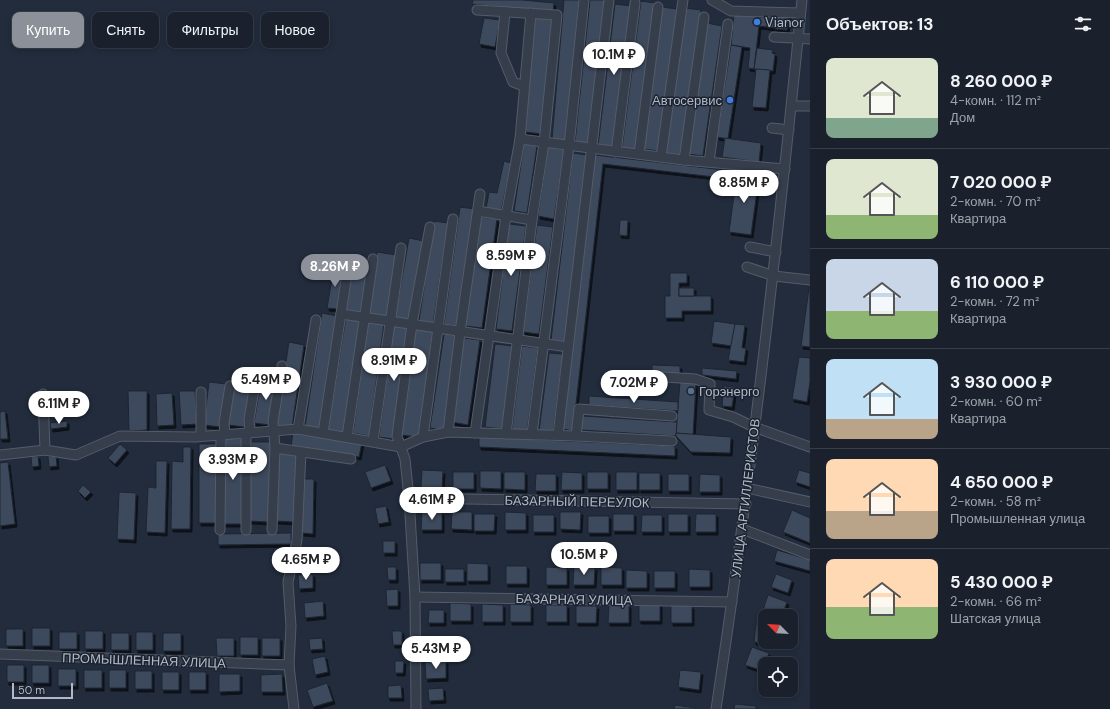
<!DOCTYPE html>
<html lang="ru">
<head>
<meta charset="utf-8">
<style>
	body { margin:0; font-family:"DM Sans",sans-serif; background:#272e39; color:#f1f3f6; height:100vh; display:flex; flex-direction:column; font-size:15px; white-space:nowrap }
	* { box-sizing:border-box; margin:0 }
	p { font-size:13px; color:#9fa3aa }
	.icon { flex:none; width:22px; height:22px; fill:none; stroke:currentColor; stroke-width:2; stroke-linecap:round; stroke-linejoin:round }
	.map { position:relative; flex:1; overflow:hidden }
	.panel { display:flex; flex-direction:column; background:#1a212d; width:300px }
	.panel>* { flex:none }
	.hud { position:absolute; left:12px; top:12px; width:380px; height:36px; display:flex; gap:8px }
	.needle { width:26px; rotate:294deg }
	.tools { position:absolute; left:758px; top:609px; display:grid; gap:8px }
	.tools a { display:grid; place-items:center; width:40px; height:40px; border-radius:8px; background:#1a212d; box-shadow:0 2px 6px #0003,0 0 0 1px #383e49; font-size:20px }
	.scale { position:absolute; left:12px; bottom:10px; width:61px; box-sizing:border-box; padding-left:4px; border:2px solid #b1b9c7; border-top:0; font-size:11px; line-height:14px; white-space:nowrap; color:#b1b9c7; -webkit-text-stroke:3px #1b2331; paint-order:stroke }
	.price { position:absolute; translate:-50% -34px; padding:0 9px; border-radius:14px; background:#fff; color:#222; font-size:13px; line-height:26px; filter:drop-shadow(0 1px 2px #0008) }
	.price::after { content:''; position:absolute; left:50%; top:24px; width:12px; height:9px; margin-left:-6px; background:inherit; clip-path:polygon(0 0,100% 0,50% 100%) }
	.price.selected { background:#8c9099; color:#fff }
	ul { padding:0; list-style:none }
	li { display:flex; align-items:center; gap:12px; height:100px; padding:0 16px }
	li+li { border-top:1px solid #383e49 }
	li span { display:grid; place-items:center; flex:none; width:112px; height:80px; border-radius:8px; color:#555 }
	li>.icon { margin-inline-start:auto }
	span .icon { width:48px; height:48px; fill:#fffc; stroke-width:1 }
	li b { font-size:17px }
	h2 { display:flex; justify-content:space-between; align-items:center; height:48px; padding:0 16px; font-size:17px }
	.chip { padding:0 14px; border-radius:8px; background:#1a212d; box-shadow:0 2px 6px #0003,0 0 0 1px #383e49; font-size:14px; line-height:36px }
	.chip.selected { background:#8c9099; color:#fff }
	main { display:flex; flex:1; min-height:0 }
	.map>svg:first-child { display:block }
	.building { fill:#3e4a5b; stroke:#1d2533; filter:url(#shadow) }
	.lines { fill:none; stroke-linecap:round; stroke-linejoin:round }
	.minor-casing { stroke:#545c6a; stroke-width:11 }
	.minor { stroke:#363e4c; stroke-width:9 }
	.shop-dot { fill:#3f7fe0; stroke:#1b2331; stroke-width:1.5 }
	.service-dot { fill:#5c6f8a; stroke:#1b2331; stroke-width:1.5 }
	.labels { text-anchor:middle; stroke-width:3; stroke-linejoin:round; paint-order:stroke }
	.poi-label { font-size:13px; fill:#b1b9c7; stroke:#1b2331; text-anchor:start }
	.street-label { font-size:13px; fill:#b1b9c7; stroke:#1b2331 }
</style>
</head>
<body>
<main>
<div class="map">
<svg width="810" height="709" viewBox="0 0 810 709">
	<defs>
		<filter id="shadow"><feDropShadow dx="2" dy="3" stdDeviation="0" flood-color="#0009"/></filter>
	</defs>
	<rect width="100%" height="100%" fill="#222c3c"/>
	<g class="building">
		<polygon points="473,0 522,0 554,3 553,12 472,4"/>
		<polygon points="564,0 579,0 567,140 552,139"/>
		<polygon points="590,0 607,0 591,144 575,142"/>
		<polygon points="641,1 655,3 636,149 622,148"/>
		<polygon points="615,4 631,6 614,148 598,146"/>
		<polygon points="662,7 677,9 659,151 644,149"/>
		<polygon points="685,8 701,10 681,155 666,153"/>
		<polygon points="734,14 760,17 754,69 748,68 750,48 731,45"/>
		<polygon points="776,14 789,15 787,30 775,29"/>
		<polygon points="760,17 776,19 775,28 759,26"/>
		<polygon points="484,18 500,20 495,47 479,44"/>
		<polygon points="535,18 552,19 542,134 525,132"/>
		<polygon points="707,23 722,26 703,156 688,154"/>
		<polygon points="731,45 742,47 728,139 717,137"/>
		<polygon points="757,48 773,50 772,53 775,54 773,71 754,69"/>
		<polygon points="756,69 770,70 766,108 752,107"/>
		<polygon points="725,138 761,143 759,162 722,157"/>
		<polygon points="524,144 537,146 527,213 514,211"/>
		<polygon points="548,147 564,150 554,219 538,216"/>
		<polygon points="573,153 587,155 565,342 551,340"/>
		<polygon points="595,155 724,170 723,178 603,164 573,431 563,429"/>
		<polygon points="504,161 511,163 501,212 486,209 489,192 497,193"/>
		<polygon points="737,173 759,176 751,235 729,232"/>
		<polygon points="460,207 475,209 459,326 444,324"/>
		<polygon points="480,217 497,219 482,328 465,326"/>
		<polygon points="620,220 628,220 627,236 619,235"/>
		<polygon points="434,221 448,223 433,324 419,321"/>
		<polygon points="509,224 526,226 512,331 496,329"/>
		<polygon points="537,225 553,227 539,334 523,332"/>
		<polygon points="409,238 424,241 409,321 395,319"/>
		<polygon points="377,252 396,255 387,316 368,314"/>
		<polygon points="352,259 369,261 362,313 345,310"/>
		<polygon points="334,267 344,269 337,309 327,308"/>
		<polygon points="670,273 687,273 687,283 679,283 679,296 711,296 711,311 682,311 682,318 665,318 665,296 670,296"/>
		<rect x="679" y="288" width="15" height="8"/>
		<polygon points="809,288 810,288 810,347 801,346"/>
		<polygon points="322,313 337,316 319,430 305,427"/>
		<polygon points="346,317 362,320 344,432 328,430"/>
		<polygon points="368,321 384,323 369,436 353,433"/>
		<polygon points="714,321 735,324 732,346 711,343"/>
		<polygon points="394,324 408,326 393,439 379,437"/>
		<polygon points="735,324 745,325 742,348 746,348 744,362 728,360"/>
		<polygon points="415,327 433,330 419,437 401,435"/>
		<polygon points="444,334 458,336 444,430 430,428"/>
		<polygon points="464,338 480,340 468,425 452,422"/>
		<polygon points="289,342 304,345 292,427 276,425"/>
		<polygon points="495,344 513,346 503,429 485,427"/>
		<polygon points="522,346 538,348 527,432 512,430"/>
		<polygon points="549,353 563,354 553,433 539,431"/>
		<polygon points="799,357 810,358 810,382 807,402 792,399"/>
		<polygon points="652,365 680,366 680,374 652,374"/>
		<polygon points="702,368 737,371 736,379 702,375"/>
		<polygon points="262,376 278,379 270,425 254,423"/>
		<polygon points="235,381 252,383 245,427 228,425"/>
		<polygon points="209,382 226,384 220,427 204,425"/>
		<polygon points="680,382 696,383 693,435 676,433"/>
		<polygon points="724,386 735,387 732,407 722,406"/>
		<polygon points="128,391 147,391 147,430 129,431"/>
		<polygon points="179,391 195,391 197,424 181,425"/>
		<polygon points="172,393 174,425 157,426 156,394"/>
		<polygon points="589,396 678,402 678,411 589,405"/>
		<polygon points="5,411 8,439 0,439 0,412"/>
		<polygon points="582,416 677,422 676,436 581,430"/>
		<polygon points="67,421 67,427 51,429 50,423"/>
		<polygon points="293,432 362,442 359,457 291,447"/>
		<polygon points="676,433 731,437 730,453 691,452 676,436"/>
		<polygon points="479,437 675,446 675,456 479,447"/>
		<polygon points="225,438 244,439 242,524 223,524"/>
		<polygon points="251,442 271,442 269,522 249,521"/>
		<polygon points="120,444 127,450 115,464 108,458"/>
		<polygon points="199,444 218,444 219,523 199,523"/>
		<polygon points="183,447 191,447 190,529 171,529 172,461 183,462"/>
		<polygon points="278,452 298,453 295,522 276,521"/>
		<polygon points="38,456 39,466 32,467 31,457"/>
		<polygon points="48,456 56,456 57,466 49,467"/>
		<polygon points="156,461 167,461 165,533 146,532 148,487 156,488"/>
		<polygon points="8,462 15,524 0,526 0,463"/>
		<polygon points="385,465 391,481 371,488 365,472"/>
		<polygon points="422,470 443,471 442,488 421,488"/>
		<polygon points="799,470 810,473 810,487 795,482"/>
		<polygon points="480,471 501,471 501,489 480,488"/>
		<rect x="453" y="472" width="21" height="17"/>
		<polygon points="504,472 525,472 525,490 504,489"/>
		<polygon points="562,472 582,473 582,490 561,490"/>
		<rect x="587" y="472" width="21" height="17"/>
		<rect x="616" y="472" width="21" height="18"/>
		<rect x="639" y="473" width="21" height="17"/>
		<polygon points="536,474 556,474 556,491 535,491"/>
		<rect x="668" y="474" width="21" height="17"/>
		<polygon points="700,474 720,475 720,492 699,492"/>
		<polygon points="303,479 314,479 313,534 302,533"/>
		<polygon points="83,485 91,492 85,498 78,491"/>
		<polygon points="119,492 136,493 134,540 117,539"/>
		<polygon points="386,506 389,522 378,524 375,508"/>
		<polygon points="792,510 810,518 810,543 783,532"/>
		<polygon points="422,512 442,512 442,530 421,530"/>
		<polygon points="452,512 472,512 472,530 451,529"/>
		<polygon points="505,512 526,513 526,530 505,530"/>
		<polygon points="560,512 581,512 580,530 560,529"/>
		<polygon points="474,514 495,514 494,531 474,531"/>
		<rect x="613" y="514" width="21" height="17"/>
		<rect x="668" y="514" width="20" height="18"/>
		<polygon points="696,514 716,514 716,532 695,532"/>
		<rect x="533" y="515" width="21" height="17"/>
		<polygon points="642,515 662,515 662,532 641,532"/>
		<rect x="588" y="516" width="21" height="17"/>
		<polygon points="291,533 291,544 218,545 218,534"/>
		<rect x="383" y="541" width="12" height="12"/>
		<polygon points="777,550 810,560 810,571 774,561"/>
		<rect x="420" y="563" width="21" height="17"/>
		<polygon points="467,563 488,564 488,581 467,581"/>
		<rect x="506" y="566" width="21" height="18"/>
		<polygon points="387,567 396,567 396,580 388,580"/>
		<polygon points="546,567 567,568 567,585 546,585"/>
		<polygon points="574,567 595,568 594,585 573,585"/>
		<polygon points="601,567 622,568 622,585 601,585"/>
		<rect x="445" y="569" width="19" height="13"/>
		<polygon points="689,569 710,570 710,587 689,587"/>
		<polygon points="626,570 647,571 647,588 626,588"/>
		<rect x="654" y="571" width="21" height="17"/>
		<polygon points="313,574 313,588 299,589 298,575"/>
		<polygon points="776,574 792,580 788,593 771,587"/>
		<polygon points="398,589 398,606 387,606 386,590"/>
		<polygon points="768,595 787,602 782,616 769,616 762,613"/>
		<polygon points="323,601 324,616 305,618 304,603"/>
		<polygon points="450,603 471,604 471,621 450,621"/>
		<polygon points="639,603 660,604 660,621 639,621"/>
		<polygon points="482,604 503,605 503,622 482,622"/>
		<polygon points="510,604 531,605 531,622 510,622"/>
		<rect x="546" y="605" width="21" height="17"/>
		<polygon points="609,605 629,605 629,623 608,623"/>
		<polygon points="671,605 692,606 692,623 671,623"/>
		<polygon points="576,606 597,606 596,623 576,623"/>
		<polygon points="429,610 444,610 444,623 428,623"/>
		<polygon points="756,624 765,625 765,642 770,642 770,644 754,642"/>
		<rect x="32" y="628" width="18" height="18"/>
		<rect x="6" y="629" width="17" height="17"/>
		<rect x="85" y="631" width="18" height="18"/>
		<polygon points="392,631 402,631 402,645 393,645"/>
		<rect x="59" y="632" width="18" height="17"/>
		<rect x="136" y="632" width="17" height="18"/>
		<rect x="111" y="633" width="18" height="17"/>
		<rect x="163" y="633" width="18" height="18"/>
		<rect x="240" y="637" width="18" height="18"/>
		<polygon points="216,638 234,638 234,656 217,656"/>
		<rect x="262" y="638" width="18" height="18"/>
		<polygon points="322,638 323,649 310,650 309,639"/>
		<polygon points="752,647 769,653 763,671 745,665"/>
		<polygon points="325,656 328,672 315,675 312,659"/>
		<polygon points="395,661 404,661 403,673 395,673"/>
		<polygon points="446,661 446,678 426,679 425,662"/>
		<rect x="7" y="665" width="17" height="17"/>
		<rect x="32" y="665" width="17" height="18"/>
		<rect x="58" y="669" width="18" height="17"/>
		<rect x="84" y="670" width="18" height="18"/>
		<rect x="109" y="670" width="17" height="18"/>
		<polygon points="680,670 701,672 699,690 678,687"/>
		<rect x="135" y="671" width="17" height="18"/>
		<rect x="162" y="672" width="17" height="18"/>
		<rect x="189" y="672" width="17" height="18"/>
		<polygon points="219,674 240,674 240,691 219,692"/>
		<polygon points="282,674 283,692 261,692 261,675"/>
		<polygon points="327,683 333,701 313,707 307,690"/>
		<polygon points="401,685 402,698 388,698 388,686"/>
		<polygon points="443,688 444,700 429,701 428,689"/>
		<polygon points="735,704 756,706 756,709 734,709"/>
		<polygon points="675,705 696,708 695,709 674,709"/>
	</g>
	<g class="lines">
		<g class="minor-casing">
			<g id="minor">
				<polyline points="712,0 731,11 800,13"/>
				<polyline points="477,10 557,15 544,143 532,220 506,434"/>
				<polyline points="505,12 501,53 513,82 524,86"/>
				<polyline points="774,37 810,39"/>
				<polyline points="792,106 810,106"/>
				<polyline points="772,128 789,130"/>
				<polyline points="520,139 684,160 785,169"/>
				<polyline points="616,152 635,3"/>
				<polyline points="639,154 658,7"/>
				<polyline points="661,157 683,0"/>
				<polyline points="684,160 704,17"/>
				<polyline points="709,162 728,24"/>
				<polyline points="478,211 532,220"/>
				<polyline points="750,247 776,252"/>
				<polyline points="747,267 774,276 810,280"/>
				<polyline points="341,314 568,347"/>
				<polyline points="649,376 695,379 710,384 709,410 733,417 754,427 810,447"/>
				<polyline points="43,394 45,450"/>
				<polyline points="298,429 316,320"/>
				<polyline points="448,432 460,332 480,194"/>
				<polyline points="250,433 249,420 255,383"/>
				<polyline points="323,433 348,267"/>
				<polyline points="475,433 506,216 520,139 531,13"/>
				<polyline points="225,434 224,423 230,386"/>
				<polyline points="532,434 569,146 584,0"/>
				<polyline points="558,435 609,0"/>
				<polyline points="201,436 201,392"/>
				<polyline points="576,436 579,409 672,416"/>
				<polyline points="347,437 373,259"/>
				<polyline points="423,437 453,219"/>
				<polyline points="373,441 401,248"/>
				<polyline points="275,448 351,459"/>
				<polyline points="0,455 45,450 76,455 120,436 195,437 298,429 401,447 423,437 448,432 576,436 672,441"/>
				<polyline points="747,488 810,502"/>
				<polyline points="409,498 746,504"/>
				<polyline points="742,529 810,555"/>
				<polyline points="220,530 221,435"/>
				<polyline points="246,530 246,433"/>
				<polyline points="272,530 275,448 273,421 282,366"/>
				<polyline points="415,597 732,602"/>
				<polyline points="0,654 289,665"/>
				<polyline points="294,709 289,665 291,626 288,582 297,540 301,452"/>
				<polyline points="416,709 415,597 409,498 405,459 397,436 412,324 430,227"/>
				<path d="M 716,709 C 752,473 778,237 802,0"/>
			</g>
		</g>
		<use href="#minor" class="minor"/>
	</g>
	<g class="shop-dot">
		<circle cx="757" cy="22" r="4"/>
		<circle cx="730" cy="100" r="4"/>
	</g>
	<circle class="service-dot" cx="691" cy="391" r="4"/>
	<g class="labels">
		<g class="poi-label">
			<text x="765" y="27">Vianor</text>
			<text x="722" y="105" text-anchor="end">Автосервис</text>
			<text x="699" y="396">Горэнерго</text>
		</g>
		<g class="street-label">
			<text transform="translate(745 498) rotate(-83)" y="5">УЛИЦА АРТИЛЛЕРИСТОВ</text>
			<text transform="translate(577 501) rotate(1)" y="5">БАЗАРНЫЙ ПЕРЕУЛОК</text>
			<text transform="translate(574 599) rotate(1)" y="5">БАЗАРНАЯ УЛИЦА</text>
			<text transform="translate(144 660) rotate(2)" y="5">ПРОМЫШЛЕННАЯ УЛИЦА</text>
		</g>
	</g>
</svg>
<div class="tools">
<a><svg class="needle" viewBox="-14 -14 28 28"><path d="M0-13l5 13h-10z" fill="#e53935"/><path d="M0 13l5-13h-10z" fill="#9fa3aa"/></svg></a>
<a><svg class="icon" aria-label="locate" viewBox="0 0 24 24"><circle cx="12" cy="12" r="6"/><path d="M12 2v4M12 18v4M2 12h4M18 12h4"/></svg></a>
</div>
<div class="scale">50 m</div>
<b class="price" style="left:614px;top:76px">10.1M ₽</b>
<b class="price" style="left:744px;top:204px">8.85M ₽</b>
<b class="price" style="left:511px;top:277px">8.59M ₽</b>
<b class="price selected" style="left:335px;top:288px">8.26M ₽</b>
<b class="price" style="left:394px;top:382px">8.91M ₽</b>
<b class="price" style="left:266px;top:401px">5.49M ₽</b>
<b class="price" style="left:634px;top:404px">7.02M ₽</b>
<b class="price" style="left:59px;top:425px">6.11M ₽</b>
<b class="price" style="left:233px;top:481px">3.93M ₽</b>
<b class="price" style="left:432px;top:521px">4.61M ₽</b>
<b class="price" style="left:584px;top:576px">10.5M ₽</b>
<b class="price" style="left:306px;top:581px">4.65M ₽</b>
<b class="price" style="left:436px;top:670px">5.43M ₽</b>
<div class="hud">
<a class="chip selected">Купить</a>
<a class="chip">Снять</a>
<a class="chip">Фильтры</a>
<a class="chip">Новое</a>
</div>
</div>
<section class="panel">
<h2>Объектов: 13<svg class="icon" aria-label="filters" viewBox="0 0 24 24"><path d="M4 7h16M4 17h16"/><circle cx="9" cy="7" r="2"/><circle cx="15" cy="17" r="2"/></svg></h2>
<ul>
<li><span style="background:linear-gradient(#dfe7d0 75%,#7fa58c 0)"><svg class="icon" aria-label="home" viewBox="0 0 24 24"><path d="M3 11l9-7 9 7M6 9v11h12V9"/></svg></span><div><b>8 260 000 ₽</b><p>4-комн. · 112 m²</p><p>Дом</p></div></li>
<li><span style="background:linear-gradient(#dfe7d0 70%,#8fb573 0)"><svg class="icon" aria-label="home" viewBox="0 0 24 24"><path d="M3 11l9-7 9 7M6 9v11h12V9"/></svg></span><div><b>7 020 000 ₽</b><p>2-комн. · 70 m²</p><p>Квартира</p></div></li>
<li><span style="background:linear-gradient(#c9d6e8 65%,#8fb573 0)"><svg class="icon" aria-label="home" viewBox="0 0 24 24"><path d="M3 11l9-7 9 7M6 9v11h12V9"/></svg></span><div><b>6 110 000 ₽</b><p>2-комн. · 72 m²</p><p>Квартира</p></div></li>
<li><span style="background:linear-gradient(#bfe0f5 75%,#b9a48a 0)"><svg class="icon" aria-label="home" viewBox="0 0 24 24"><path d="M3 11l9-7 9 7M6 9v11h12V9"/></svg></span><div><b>3 930 000 ₽</b><p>2-комн. · 60 m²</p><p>Квартира</p></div></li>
<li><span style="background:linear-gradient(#ffd9b3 65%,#b9a48a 0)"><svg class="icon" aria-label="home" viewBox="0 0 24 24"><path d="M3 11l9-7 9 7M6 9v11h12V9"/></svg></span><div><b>4 650 000 ₽</b><p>2-комн. · 58 m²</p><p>Промышленная улица</p></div></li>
<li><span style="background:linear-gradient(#ffd9b3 60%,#8fb573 0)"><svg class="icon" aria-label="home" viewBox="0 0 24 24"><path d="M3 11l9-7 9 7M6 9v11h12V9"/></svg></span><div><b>5 430 000 ₽</b><p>2-комн. · 66 m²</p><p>Шатская улица</p></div></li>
</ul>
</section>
</main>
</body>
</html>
